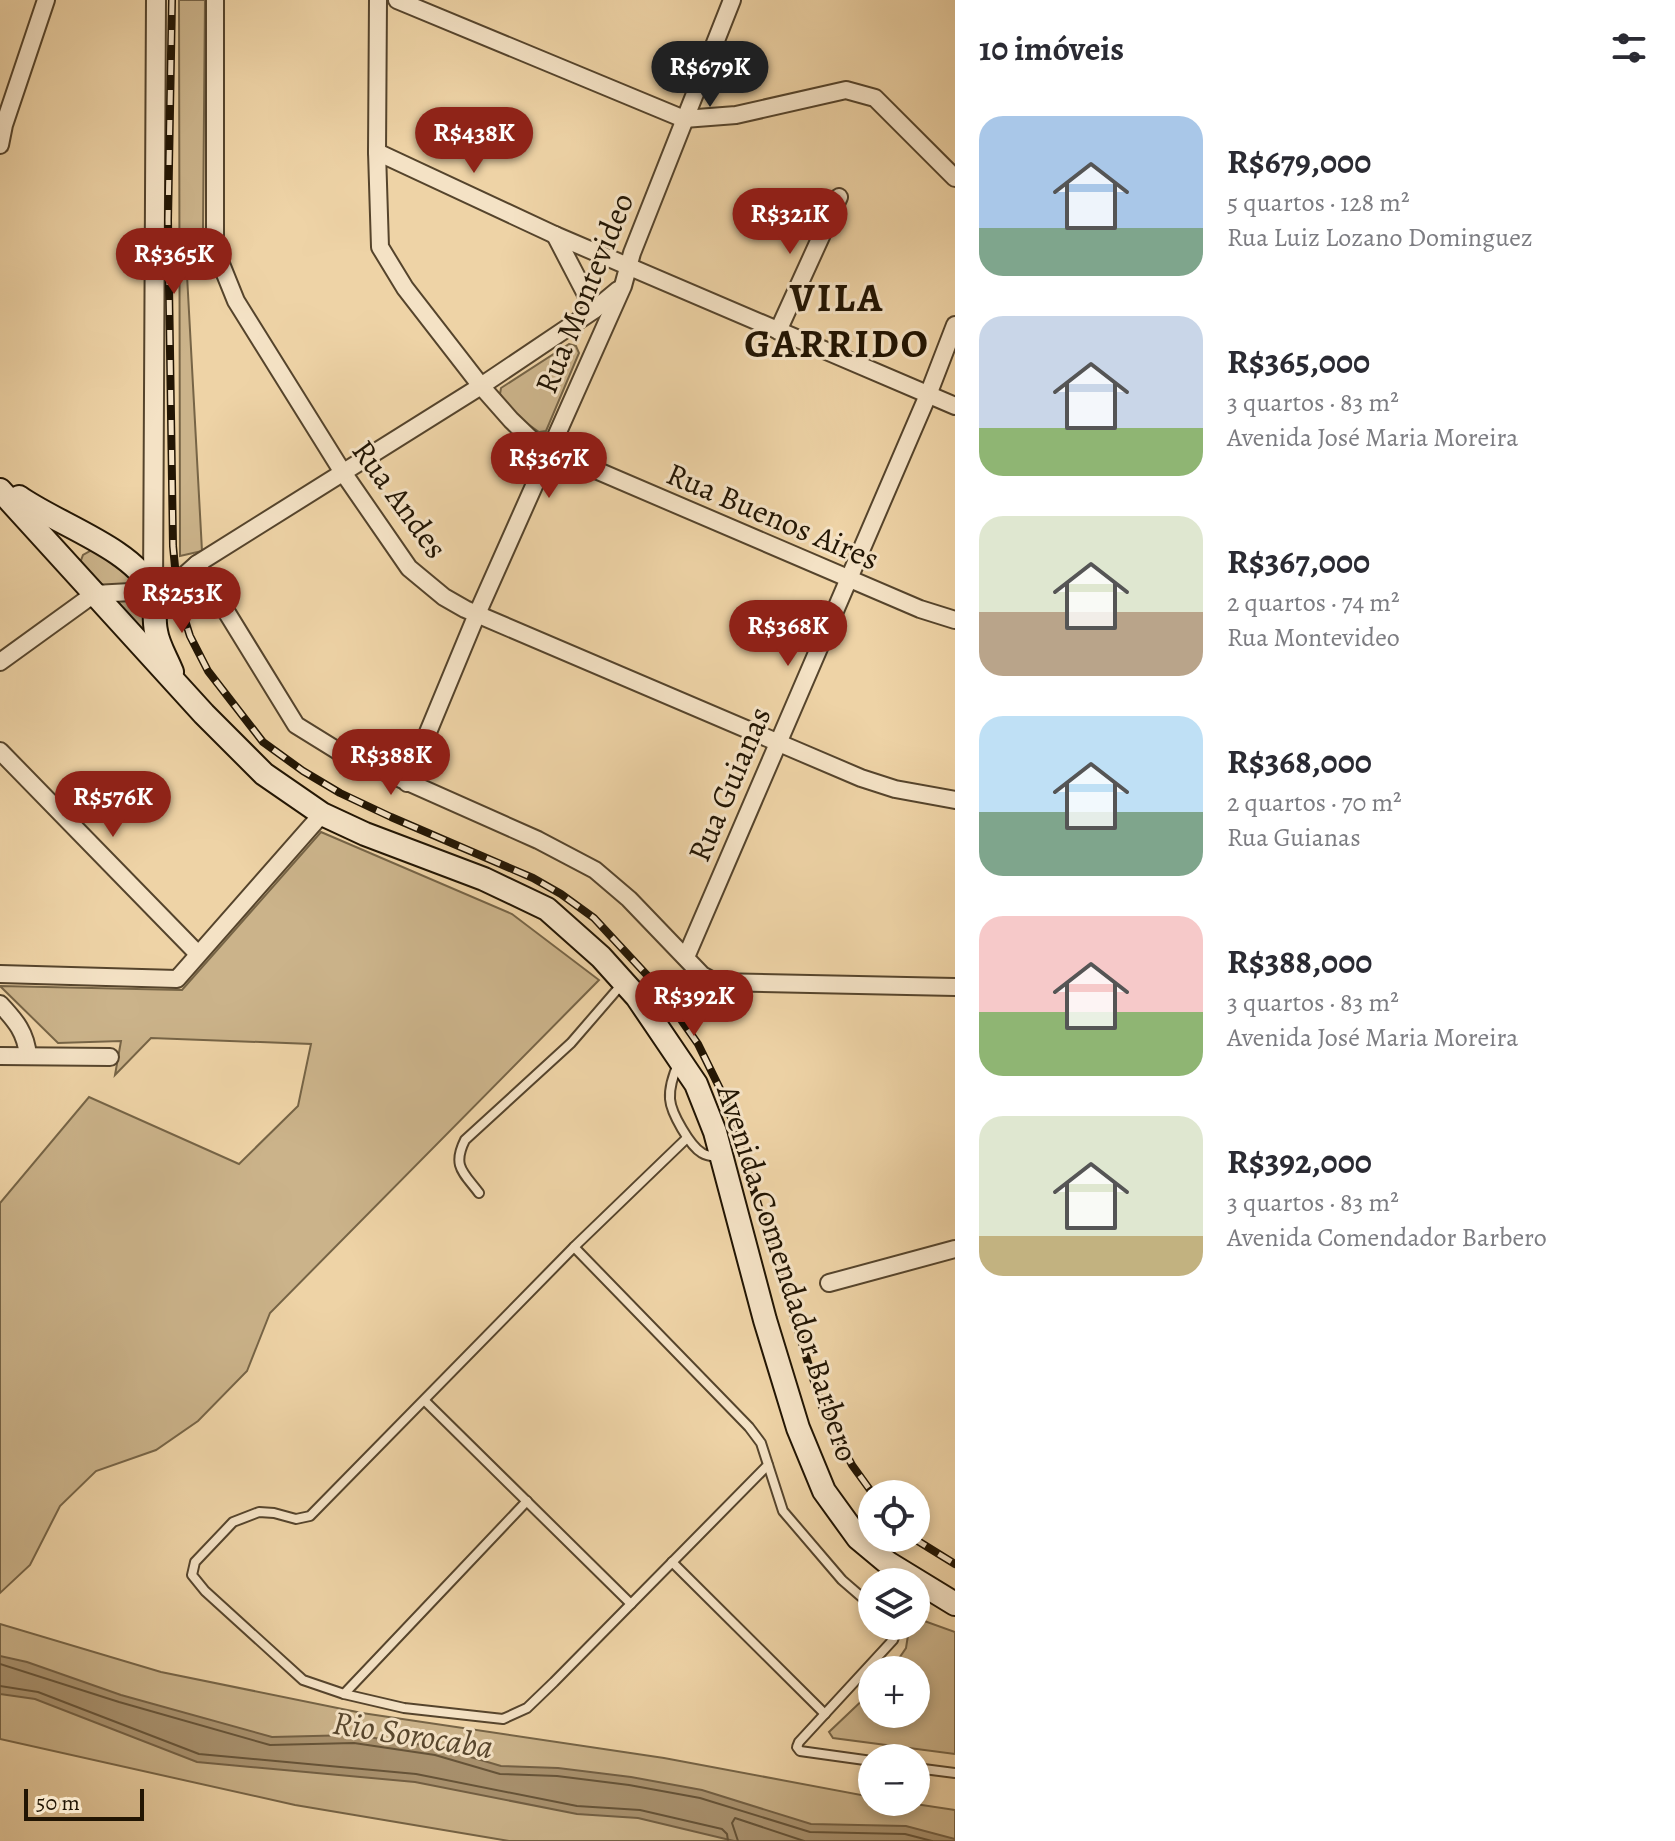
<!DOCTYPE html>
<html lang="pt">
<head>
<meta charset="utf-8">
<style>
	body { margin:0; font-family:Alegreya,serif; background:#f7f7f7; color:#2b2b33; height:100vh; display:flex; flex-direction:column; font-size:30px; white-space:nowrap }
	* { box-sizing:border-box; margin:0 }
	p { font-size:26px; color:#7c7c81 }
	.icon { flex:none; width:44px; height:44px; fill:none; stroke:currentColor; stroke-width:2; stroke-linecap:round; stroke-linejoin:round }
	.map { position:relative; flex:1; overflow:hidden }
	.sheet { display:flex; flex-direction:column; background:#fff; width:720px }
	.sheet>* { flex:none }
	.buttons { position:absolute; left:858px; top:1480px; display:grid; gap:16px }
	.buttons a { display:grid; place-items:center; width:72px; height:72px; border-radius:50%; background:#fff; box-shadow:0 4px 12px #0003; font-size:40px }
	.scale { position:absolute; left:24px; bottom:20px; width:120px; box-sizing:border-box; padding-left:8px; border:4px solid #221503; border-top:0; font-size:22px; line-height:28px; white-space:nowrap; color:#221503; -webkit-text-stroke:6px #f4e2c5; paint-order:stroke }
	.price { position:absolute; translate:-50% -68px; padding:0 18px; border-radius:28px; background:#8f2418; color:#fff; font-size:26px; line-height:52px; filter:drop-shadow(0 2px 4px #0008) }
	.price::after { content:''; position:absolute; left:50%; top:48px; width:24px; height:18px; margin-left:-12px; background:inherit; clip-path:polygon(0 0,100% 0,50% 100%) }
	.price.active { background:#222; color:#fff }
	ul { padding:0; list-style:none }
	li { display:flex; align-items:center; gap:24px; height:200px; padding:0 24px }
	li span { display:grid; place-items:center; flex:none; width:224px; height:160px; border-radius:24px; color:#555 }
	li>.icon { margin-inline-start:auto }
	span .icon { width:96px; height:96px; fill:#fffc; stroke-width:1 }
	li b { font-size:34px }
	h2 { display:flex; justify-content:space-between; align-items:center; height:96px; padding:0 24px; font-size:34px }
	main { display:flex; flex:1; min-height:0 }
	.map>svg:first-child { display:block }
	.green { fill:#cbb38a; stroke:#766446; stroke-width:2 }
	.water { fill:#a9926f; stroke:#736044; stroke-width:2 }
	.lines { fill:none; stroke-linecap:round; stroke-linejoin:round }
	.shore { stroke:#665439; stroke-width:2 }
	.service-casing { stroke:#55442c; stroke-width:12 }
	.minor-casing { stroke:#55442c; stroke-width:20 }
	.tertiary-casing { stroke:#55442c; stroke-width:22 }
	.secondary-casing { stroke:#221503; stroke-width:26 }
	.service { stroke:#f4e2c5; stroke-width:8 }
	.minor { stroke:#f4e2c5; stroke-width:16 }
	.tertiary { stroke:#f4e2c5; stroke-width:18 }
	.secondary { stroke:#f4e2c5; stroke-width:22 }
	.rail-casing { stroke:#221503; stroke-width:8 }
	.rail { stroke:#f4e2c5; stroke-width:5; stroke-dasharray:15; stroke-linecap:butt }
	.labels { text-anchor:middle; stroke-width:6; stroke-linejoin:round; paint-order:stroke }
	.street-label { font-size:32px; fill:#221503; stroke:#f4e2c5 }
	.water-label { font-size:34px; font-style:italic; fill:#58472e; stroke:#f4e2c5 }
	.district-label { font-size:40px; font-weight:bold; letter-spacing:2px; fill:#221503; stroke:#f4e2c5 }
</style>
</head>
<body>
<main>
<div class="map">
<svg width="955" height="1841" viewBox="0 0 955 1841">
	<rect width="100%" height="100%" fill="#eed3a6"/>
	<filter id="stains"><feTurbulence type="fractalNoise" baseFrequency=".0025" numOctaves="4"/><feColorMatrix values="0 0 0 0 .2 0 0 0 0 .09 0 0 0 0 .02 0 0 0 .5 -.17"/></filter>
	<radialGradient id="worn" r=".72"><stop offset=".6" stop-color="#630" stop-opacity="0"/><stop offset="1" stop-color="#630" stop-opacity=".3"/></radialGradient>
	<g class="green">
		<polygon points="179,0 205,0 203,229 207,267 187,275 202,551 180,556"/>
		<polygon points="569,344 576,346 579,353 546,431 539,432 515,415 500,394 501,388"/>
		<polygon points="92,550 135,577 145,589 160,663 80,563 83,555"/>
		<polygon points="321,832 512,914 599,980 270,1313 247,1371 198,1421 156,1450 96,1471 60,1506 30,1565 0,1593 0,1203 89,1097 239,1164 298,1106 311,1044 151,1038 115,1075 121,1041 58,1043 0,986 182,990"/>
		<polygon points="916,1618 955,1632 955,1754 833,1738 829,1732 872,1691 872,1714 916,1714 916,1670 891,1670 906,1648 909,1629 916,1626"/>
		<polygon points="0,1624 161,1672 362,1713 664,1758 872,1797 872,1802 902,1802 955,1810 955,1841 509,1841 295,1805 0,1739"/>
	</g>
	<polygon class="water" points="0,1656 27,1662 121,1695 272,1737 354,1735 437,1747 501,1766 558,1768 631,1777 702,1790 811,1824 906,1826 955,1839 955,1841 734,1841 638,1818 577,1814 415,1782 197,1762 35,1699 0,1694"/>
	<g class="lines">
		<g class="shore">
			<polyline points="0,1664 119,1702 270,1745 354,1743 435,1755 500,1774 557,1776 629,1785 700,1798 810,1832 905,1834 932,1841"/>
			<polyline points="0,1686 38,1692 199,1754 416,1774 577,1806 640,1810 722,1829 727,1834 728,1841"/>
			<polyline points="738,1841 732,1823 735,1818 804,1841"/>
		</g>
		<g class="service-casing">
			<g id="service">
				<path d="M 679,1062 C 674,1073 669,1086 670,1099 C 671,1113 690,1146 702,1153 C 708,1157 714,1156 721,1157"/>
				<polyline points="687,1138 574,1247 310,1516 296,1519 274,1513 259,1512 233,1522 195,1562 192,1575 205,1591 303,1680 344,1694 404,1708 503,1719 527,1708 554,1682 768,1465"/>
				<path d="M 479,1193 C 463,1172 452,1166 465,1140 L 571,1043 L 622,984"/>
				<polyline points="574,1247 749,1427 761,1443 783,1511 842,1580 872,1606"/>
				<polyline points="425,1401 631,1604"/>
				<polyline points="672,1562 825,1714"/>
				<polyline points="344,1694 527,1501"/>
				<polyline points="872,1761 800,1751 797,1747 799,1742 893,1640 897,1630 894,1626"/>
				<polyline points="916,1768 955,1773"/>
			</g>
		</g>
		<g class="minor-casing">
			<g id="minor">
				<polyline points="215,0 215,249 236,301 342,471 409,568 444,597 465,609 861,778 895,789 955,800"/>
				<polyline points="378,0 377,152 380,247 405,288 481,386 511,420 535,443 549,450 920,609 955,620"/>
				<polyline points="397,0 684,119 736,115 846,90 875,98 955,178"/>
				<polyline points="0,145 4,125 46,0"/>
				<polyline points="377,152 555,235 955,406"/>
				<polyline points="555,235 594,310"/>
				<polyline points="778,331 839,197"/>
				<polyline points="197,564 481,386 594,310 618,290"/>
				<polyline points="0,662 94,594 168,590 197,564 296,725 338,751 538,840 595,870 629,899 702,975 715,982 955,987"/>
				<polyline points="0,751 198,954"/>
				<polyline points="407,783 477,614 623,286 632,253 732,0"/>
				<polyline points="686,957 928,395 955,325"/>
				<polyline points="0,974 177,979 322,814"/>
				<path d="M 0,1004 C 16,1021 26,1033 28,1056"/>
				<polyline points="0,1056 110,1057"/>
				<polyline points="829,1283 955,1249"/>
			</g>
		</g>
		<g class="tertiary-casing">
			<polyline id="tertiary" points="153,591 156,0"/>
		</g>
		<g class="secondary-casing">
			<g id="secondary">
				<polyline points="0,490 204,714 264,774 322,814 365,834 484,879 547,909 601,957 637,997 696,1084 715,1132 765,1320 798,1428 824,1491 858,1538 888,1563 955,1604"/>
				<path d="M 19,497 C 55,523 133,549 151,588 C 157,601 153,618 156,631 C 158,645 167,659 172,672"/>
			</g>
		</g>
		<use href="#service" class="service"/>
		<use href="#minor" class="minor"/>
		<use href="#tertiary" class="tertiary"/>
		<use href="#secondary" class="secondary"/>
		<g class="rail-casing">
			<g id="rail">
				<polyline points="172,0 168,220 173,546 178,598 190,636 208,671 263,742 303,771 340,793 391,817 533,878 561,894 594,918 658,987 698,1044 725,1099 822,1407 852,1465 873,1494"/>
				<polyline points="913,1538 955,1564"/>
			</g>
		</g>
		<use href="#rail" class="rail"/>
	</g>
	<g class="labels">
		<g class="street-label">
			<text transform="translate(584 293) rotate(-68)" y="11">Rua Montevideo</text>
			<text transform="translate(400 499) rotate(54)" y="11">Rua Andes</text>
			<text transform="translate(773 516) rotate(23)" y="11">Rua Buenos Aires</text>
			<text transform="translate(729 784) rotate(-67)" y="11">Rua Guianas</text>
			<text transform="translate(788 1273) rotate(72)" y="11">Avenida Comendador Barbero</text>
		</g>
		<g class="water-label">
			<text transform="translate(413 1734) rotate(9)" y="12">Rio Sorocaba</text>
		</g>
		<g class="district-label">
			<text x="837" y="311">VILA<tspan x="837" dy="46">GARRIDO</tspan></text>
		</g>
	</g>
	<rect width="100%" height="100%" filter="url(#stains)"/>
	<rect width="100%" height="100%" fill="url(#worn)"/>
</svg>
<div class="buttons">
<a><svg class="icon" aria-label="locate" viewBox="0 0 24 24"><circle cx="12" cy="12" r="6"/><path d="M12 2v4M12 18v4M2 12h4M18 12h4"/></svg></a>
<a><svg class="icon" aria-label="layers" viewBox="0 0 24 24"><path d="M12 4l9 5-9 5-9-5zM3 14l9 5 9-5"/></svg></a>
<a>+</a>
<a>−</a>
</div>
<div class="scale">50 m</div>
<b class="price active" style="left:710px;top:109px">R$679K</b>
<b class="price" style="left:474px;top:175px">R$438K</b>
<b class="price" style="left:790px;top:256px">R$321K</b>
<b class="price" style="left:174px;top:296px">R$365K</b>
<b class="price" style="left:549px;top:500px">R$367K</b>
<b class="price" style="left:182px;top:635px">R$253K</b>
<b class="price" style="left:788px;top:668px">R$368K</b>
<b class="price" style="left:391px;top:797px">R$388K</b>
<b class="price" style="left:113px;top:839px">R$576K</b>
<b class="price" style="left:694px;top:1038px">R$392K</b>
</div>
<section class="sheet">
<h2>10 imóveis<svg class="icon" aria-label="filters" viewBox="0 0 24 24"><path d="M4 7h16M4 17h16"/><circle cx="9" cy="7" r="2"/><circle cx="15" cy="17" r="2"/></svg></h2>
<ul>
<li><span style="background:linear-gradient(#a9c7e8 70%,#7fa58c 0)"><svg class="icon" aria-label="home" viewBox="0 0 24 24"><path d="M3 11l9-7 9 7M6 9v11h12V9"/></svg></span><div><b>R$679,000</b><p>5 quartos · 128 m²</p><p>Rua Luiz Lozano Dominguez</p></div></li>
<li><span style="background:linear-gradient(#c9d6e8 70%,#8fb573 0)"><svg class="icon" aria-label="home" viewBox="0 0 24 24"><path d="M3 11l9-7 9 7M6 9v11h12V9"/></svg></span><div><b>R$365,000</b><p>3 quartos · 83 m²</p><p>Avenida José Maria Moreira</p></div></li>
<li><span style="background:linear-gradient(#dfe7d0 60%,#b9a48a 0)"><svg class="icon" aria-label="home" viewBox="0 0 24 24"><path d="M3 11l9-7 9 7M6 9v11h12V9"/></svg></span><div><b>R$367,000</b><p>2 quartos · 74 m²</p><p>Rua Montevideo</p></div></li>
<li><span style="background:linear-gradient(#bfe0f5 60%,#7fa58c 0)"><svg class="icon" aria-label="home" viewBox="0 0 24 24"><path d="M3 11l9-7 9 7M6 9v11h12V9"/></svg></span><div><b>R$368,000</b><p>2 quartos · 70 m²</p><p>Rua Guianas</p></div></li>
<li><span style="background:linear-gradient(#f6c9c9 60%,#8fb573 0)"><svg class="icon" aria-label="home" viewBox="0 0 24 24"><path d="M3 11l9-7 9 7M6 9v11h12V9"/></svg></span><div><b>R$388,000</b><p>3 quartos · 83 m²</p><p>Avenida José Maria Moreira</p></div></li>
<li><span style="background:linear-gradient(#dfe7d0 75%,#c2b280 0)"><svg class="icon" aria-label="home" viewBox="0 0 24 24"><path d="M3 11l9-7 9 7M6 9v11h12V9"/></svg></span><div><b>R$392,000</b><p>3 quartos · 83 m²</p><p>Avenida Comendador Barbero</p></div></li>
</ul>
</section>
</main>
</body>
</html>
